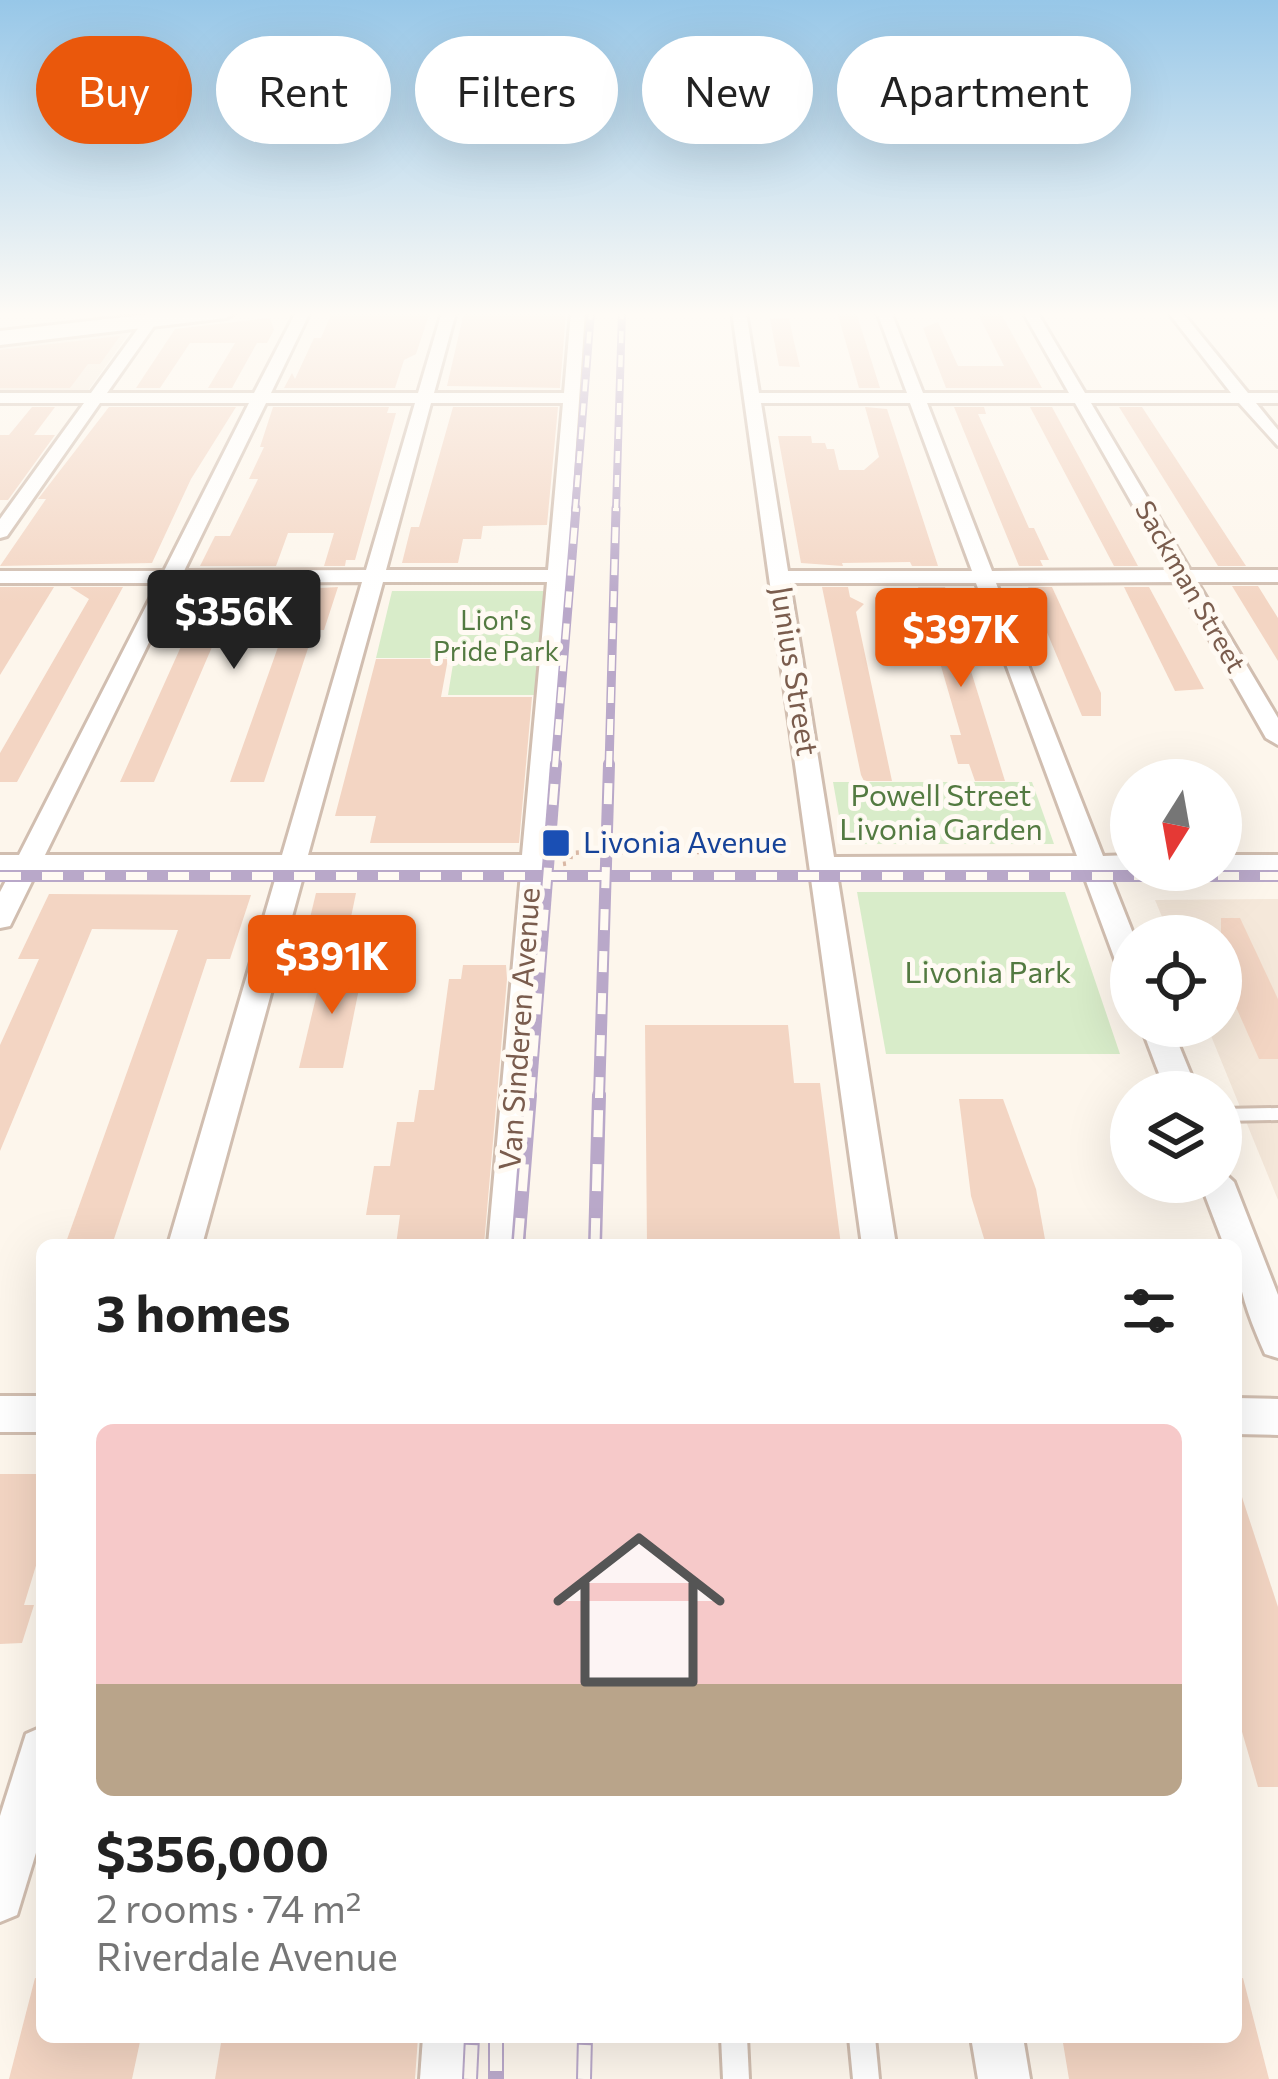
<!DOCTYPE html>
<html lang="en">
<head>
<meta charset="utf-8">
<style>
	body { margin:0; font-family:Commissioner,sans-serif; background:#f6f6f6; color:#222; height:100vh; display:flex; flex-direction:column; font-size:45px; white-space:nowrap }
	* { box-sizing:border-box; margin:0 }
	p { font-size:39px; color:#767676 }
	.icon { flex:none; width:66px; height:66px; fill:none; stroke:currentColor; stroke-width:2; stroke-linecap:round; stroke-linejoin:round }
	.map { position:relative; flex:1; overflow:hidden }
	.details { position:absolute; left:36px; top:1239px; width:1206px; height:804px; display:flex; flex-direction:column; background:#fff; border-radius:18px; box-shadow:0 12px 48px #0002 }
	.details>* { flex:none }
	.banner { position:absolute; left:36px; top:36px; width:1206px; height:108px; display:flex; gap:24px }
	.needle { width:78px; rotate:191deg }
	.tools { position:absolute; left:1110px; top:759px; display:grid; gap:24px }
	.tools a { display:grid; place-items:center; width:132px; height:132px; border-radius:50%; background:#fff; box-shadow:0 12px 48px #0002; font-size:60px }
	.price { position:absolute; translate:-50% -102px; padding:0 27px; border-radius:12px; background:#ea580c; color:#fff; font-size:39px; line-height:78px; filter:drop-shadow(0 3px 6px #0008) }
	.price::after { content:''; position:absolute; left:50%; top:72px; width:36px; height:27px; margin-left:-18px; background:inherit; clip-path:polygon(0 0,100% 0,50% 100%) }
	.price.current { background:#222; color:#fff }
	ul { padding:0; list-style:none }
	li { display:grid; align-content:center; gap:24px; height:636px; padding:0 60px }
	li span { display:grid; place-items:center; height:372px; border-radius:18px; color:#555 }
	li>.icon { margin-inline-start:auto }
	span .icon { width:216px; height:216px; fill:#fffc; stroke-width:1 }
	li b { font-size:51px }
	h2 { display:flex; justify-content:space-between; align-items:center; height:144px; padding:0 60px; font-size:51px }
	.pill { padding:0 42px; border-radius:54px; background:#fff; box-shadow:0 12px 48px #0002; font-size:42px; line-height:108px }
	.pill.current { background:#ea580c; color:#fff }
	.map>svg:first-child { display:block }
	.residential { fill:#f5e8da }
	.green { fill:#d8ecc9 }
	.building { fill:#f3d5c3 }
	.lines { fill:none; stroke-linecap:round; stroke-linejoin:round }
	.lane-casing { stroke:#d1beb0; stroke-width:6 }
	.street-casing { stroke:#d1beb0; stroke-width:6 }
	.secondary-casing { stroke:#d6c0b0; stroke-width:6 }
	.path { stroke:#d9b8a5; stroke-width:4.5; stroke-dasharray:3 8; stroke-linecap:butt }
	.lane { fill:#fff; fill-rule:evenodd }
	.street { fill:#fff; fill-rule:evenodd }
	.secondary { fill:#fff; fill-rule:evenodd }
	.rail-far4-casing { stroke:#b9a8c9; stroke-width:8 }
	.rail-far3-casing { stroke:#b9a8c9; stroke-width:9 }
	.rail-far2-casing { stroke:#b9a8c9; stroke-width:12 }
	.rail-far1-casing { stroke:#b9a8c9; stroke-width:14 }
	.rail-casing { stroke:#b9a8c9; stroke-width:16 }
	.rail-far4 { stroke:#fffaf3; stroke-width:4.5; stroke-dasharray:12; stroke-linecap:butt }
	.rail-far3 { stroke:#fffaf3; stroke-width:6; stroke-dasharray:16; stroke-linecap:butt }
	.rail-far2 { stroke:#fffaf3; stroke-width:8; stroke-dasharray:21; stroke-linecap:butt }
	.rail-far1 { stroke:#fffaf3; stroke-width:9; stroke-dasharray:27; stroke-linecap:butt }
	.rail { stroke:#fffaf3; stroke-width:12; stroke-dasharray:34; stroke-linecap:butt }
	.path-bridge { stroke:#d9b8a5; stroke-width:4.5; stroke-dasharray:3 8; stroke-linecap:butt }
	.transit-dot { fill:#1a4fb4; stroke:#fffaf3; stroke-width:4.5 }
	.labels { text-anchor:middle; stroke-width:10; stroke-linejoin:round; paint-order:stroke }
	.far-street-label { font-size:27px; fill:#7a5c4d; stroke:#fffaf3 }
	.far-park-label { font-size:27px; fill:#537a41; stroke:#fffaf3 }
	.street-label { font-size:30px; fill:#7a5c4d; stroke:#fffaf3 }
	.park-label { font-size:30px; fill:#537a41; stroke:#fffaf3 }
	.transit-label { font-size:30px; fill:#164399; stroke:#fffaf3; text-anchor:start }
</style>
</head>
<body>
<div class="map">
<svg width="1278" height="2079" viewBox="0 0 1278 2079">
	<rect width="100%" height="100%" fill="#fdf6ec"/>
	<g class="residential">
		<polygon points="132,329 87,392 0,392 0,342"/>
		<polygon points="1278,899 1278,1200 1207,1026 1221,1026 1221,936 1170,936 1155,900"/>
	</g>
	<g class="green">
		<polygon points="392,591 545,591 535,695 448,695 454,658 376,658"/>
		<polygon points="833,782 1032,782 1054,844 844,844"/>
		<polygon points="857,892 1065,892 1120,1054 886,1054"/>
	</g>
	<g class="building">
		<polygon points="332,312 430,312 416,354 404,360 395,388 284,388 292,373 295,379 314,338 321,338"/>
		<polygon points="464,312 566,312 560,388 447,386"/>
		<polygon points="837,312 856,312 880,388 859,388"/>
		<polygon points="977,312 1000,312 1042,388 946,388 923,328 938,322 958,366 1004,366"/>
		<polygon points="270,318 274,330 267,343 257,343 232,388 208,388 235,343 190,343 160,388 136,388 175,329"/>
		<polygon points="789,318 794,342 800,367 779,366 770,319"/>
		<polygon points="120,336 100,364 88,364 70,388 0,388 0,350"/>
		<polygon points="32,407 55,407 34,435 55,435 8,500 0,500 0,435 9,435"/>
		<polygon points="109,407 236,407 191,479 152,563 0,566 46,499 38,499"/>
		<polygon points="273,407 389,407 387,413 396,413 355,560 346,560 345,566 324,566 334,533 288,533 276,566 200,566 215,536 230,536 258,479 249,479 264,447 260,447"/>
		<polygon points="453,407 558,407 547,525 483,526 481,539 463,539 458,563 402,563 411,527 419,527"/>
		<polygon points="865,407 887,409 938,566 912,566 910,562 842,563 843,566 801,563 778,436 811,436 812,443 825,443 827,449 834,449 839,470 864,470 879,457"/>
		<polygon points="954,407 984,407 986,414 978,414 1029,528 1034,528 1049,560 1040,560 1043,566 1019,566"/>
		<polygon points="1030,407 1052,407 1138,566 1114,566"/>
		<polygon points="1119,407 1142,407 1246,566 1218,566"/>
		<polygon points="1232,586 1258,586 1278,618 1278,661"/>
		<polygon points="0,587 54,587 0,675"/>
		<polygon points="70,587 123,587 17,782 0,782 0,753 89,599"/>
		<polygon points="190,587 268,587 266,591 338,587 324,630 314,630 264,782 230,782 288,619 224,619 154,782 120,782 197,611 179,611"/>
		<polygon points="822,587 848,587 850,597 864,604 856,612 892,781 864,781 861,775"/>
		<polygon points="918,587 945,587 1005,781 975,781 969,764 958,764 950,735 961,735"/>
		<polygon points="1028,587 1052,587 1101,693 1101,716 1082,716"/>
		<polygon points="1124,587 1149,587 1204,689 1175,691"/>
		<polygon points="376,659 448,659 441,697 532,697 519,843 370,843 376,816 335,816"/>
		<polygon points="316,893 356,893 344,951 302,951"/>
		<polygon points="49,894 251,895 230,959 207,959 112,1245 65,1245 178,930 92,929 0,1151 0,1045 39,959 18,959"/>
		<polygon points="1221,918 1240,918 1278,999 1278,1059 1259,1059 1221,973"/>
		<polygon points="324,964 364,964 343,1068 299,1068"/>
		<polygon points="463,965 506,965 507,979 484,1245 396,1245 400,1215 366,1215 374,1166 390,1166 397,1122 414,1122 419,1090 434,1090 449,979 461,979"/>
		<polygon points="645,1025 788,1025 794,1083 820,1083 841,1245 647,1245"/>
		<polygon points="959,1099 1003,1099 1036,1189 1046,1245 986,1245 971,1196"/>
		<polygon points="0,1474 42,1474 42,1546 24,1605 34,1605 22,1643 0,1644"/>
		<polygon points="1240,1491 1278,1607 1278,1787 1258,1787 1236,1711 1236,1492"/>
		<polygon points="35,1978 42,1979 42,2037 141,2037 132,2079 9,2079"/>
		<polygon points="1243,1978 1269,2079 1069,2079 1062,2037 1236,2037 1236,1979"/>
		<polygon points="222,2037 418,2037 415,2079 215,2079"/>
	</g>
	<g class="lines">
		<g class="lane-casing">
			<g id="lane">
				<polygon points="1278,1108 1278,1120 1221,1121 1221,1109"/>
				<polygon points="721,2037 747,2037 749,2079 723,2079"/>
				<polygon points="849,2037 875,2037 879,2079 853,2079"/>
			</g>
		</g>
		<g class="street-casing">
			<g id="street">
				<path d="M 150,312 L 164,312 L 107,393 L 254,393 L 296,312 L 310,312 L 271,393 L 418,393 L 442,312 L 456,312 L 434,393 L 564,393 L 571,312 L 585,312 L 522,1245 L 488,1245 L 521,873 L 304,873 L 202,1245 L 168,1245 L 277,873 L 36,873 L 10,926 L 0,928 L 0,892 L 10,873 L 0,873 L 0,855 L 19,855 L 158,583 L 0,583 L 0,571 L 164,571 L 249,403 L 100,403 L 7,536 L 0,538 L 0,519 L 84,403 L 0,403 L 0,393 L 91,393 ZM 266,403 L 415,403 L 366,570 L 184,571 ZM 431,403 L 563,403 L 548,570 L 386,570 ZM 362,582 L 282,855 L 45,855 L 178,583 ZM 383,582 L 547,582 L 522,855 L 308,855 Z"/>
				<path d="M 732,312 L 746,312 L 759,393 L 907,393 L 877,312 L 891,312 L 923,393 L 1069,393 L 1023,312 L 1037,312 L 1085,393 L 1231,393 L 1168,312 L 1182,312 L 1248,393 L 1278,393 L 1278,403 L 1256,403 L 1278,430 L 1278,446 L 1239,403 L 1091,403 L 1190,570 L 1278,570 L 1278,582 L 1197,582 L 1278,718 L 1278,745 L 1266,738 L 1177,582 L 996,583 L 1103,856 L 1131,855 L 1131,870 L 1140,870 L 1109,873 L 1134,936 L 1131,975 L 1117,965 L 1083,873 L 837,874 L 896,1245 L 862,1245 ZM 761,403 L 910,403 L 972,571 L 788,571 ZM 927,403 L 1075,403 L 1170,570 L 992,571 ZM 790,583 L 976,583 L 1077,856 L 834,857 Z"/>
				<polygon points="1221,855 1278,855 1278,873 1212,870 1221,870"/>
				<polygon points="1141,1026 1171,1026 1198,1092 1166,1092"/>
				<path d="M 1221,1170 L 1234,1182 L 1278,1295 L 1278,1358 L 1265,1354 C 1249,1318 1236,1284 1236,1245 L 1224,1245 L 1200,1182 L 1221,1182 Z"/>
				<rect x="0" y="1396" width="42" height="36"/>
				<polygon points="1236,1398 1278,1399 1278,1435 1236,1434"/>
				<polygon points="42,1727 42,1833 17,1915 0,1922 0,1816 26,1734"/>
				<polygon points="423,2037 475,2037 472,2079 420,2079"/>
				<polygon points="971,2037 1023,2037 1030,2079 978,2079"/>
			</g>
		</g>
		<g class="secondary-casing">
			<polygon id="secondary" points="170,312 237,312 226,318 0,345 0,331"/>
		</g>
		<polyline class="path" points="563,864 570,863 571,853 587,852"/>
		<use href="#lane" class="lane"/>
		<use href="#street" class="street"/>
		<use href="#secondary" class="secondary"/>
		<g class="rail-far4-casing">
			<g id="rail-far4">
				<polyline points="575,511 591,312"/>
				<polyline points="616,511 622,312"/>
			</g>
		</g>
		<g class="rail-far3-casing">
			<g id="rail-far3">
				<polyline points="555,767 576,508"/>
				<polyline points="609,767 616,508"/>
			</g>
		</g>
		<g class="rail-far2-casing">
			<g id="rail-far2">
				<polyline points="0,876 1278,876"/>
				<polyline points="530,1098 556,764"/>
				<polyline points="599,1098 609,764"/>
			</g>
		</g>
		<g class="rail-far1-casing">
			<g id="rail-far1">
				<polyline points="518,1245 530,1095"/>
				<polyline points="595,1245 599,1095"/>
			</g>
		</g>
		<g class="rail-casing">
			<g id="rail">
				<polyline points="496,2037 496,2079"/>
				<polyline points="470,2079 472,2037"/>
				<polyline points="584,2079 585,2037"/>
			</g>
		</g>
		<use href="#rail-far4" class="rail-far4"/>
		<use href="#rail-far3" class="rail-far3"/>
		<use href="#rail-far2" class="rail-far2"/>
		<use href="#rail-far1" class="rail-far1"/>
		<use href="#rail" class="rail"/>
		<polyline class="path-bridge" points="587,852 796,852"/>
	</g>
	<linearGradient id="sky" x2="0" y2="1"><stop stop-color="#97c7e8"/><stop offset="0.52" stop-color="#fefbf6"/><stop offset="1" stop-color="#fefbf6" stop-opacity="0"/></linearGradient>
	<rect width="1278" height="603" fill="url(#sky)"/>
	<rect class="transit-dot" x="541" y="828" width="30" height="30" rx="6"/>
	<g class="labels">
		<g class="far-street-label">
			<text transform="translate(1190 587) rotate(60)" y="9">Sackman Street</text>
		</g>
		<g class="far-park-label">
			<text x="496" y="630">Lion's<tspan x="496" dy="31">Pride Park</tspan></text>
		</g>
		<g class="street-label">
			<text transform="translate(794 671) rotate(81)" y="10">Junius Street</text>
			<text transform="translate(520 1029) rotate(-86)" y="10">Van Sinderen Avenue</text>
		</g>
		<g class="park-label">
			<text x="941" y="806">Powell Street<tspan x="941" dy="34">Livonia Garden</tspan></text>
			<text x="988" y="983">Livonia Park</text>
		</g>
		<g class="transit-label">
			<text x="583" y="853">Livonia Avenue</text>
		</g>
	</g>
</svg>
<div class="tools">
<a><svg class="needle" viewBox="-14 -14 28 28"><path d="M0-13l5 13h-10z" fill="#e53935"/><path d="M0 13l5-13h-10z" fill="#767676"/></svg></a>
<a><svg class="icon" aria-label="locate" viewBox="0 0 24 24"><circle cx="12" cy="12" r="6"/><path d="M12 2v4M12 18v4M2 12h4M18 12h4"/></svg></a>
<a><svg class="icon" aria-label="layers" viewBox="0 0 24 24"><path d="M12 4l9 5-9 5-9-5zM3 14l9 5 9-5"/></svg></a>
</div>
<b class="price current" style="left:234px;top:672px">$356K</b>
<b class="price" style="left:961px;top:690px">$397K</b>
<b class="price" style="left:332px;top:1017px">$391K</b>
<div class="banner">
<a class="pill current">Buy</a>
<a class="pill">Rent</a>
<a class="pill">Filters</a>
<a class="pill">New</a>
<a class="pill">Apartment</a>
</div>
<section class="details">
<h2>3 homes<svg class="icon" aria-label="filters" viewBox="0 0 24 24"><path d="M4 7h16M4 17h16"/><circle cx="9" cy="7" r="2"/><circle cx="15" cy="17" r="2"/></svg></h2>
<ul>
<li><span style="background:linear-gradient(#f6c9c9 70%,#b9a48a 0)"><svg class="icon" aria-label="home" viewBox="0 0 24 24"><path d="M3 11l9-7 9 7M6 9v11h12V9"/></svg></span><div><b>$356,000</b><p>2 rooms · 74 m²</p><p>Riverdale Avenue</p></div></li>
</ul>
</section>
</div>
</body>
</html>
